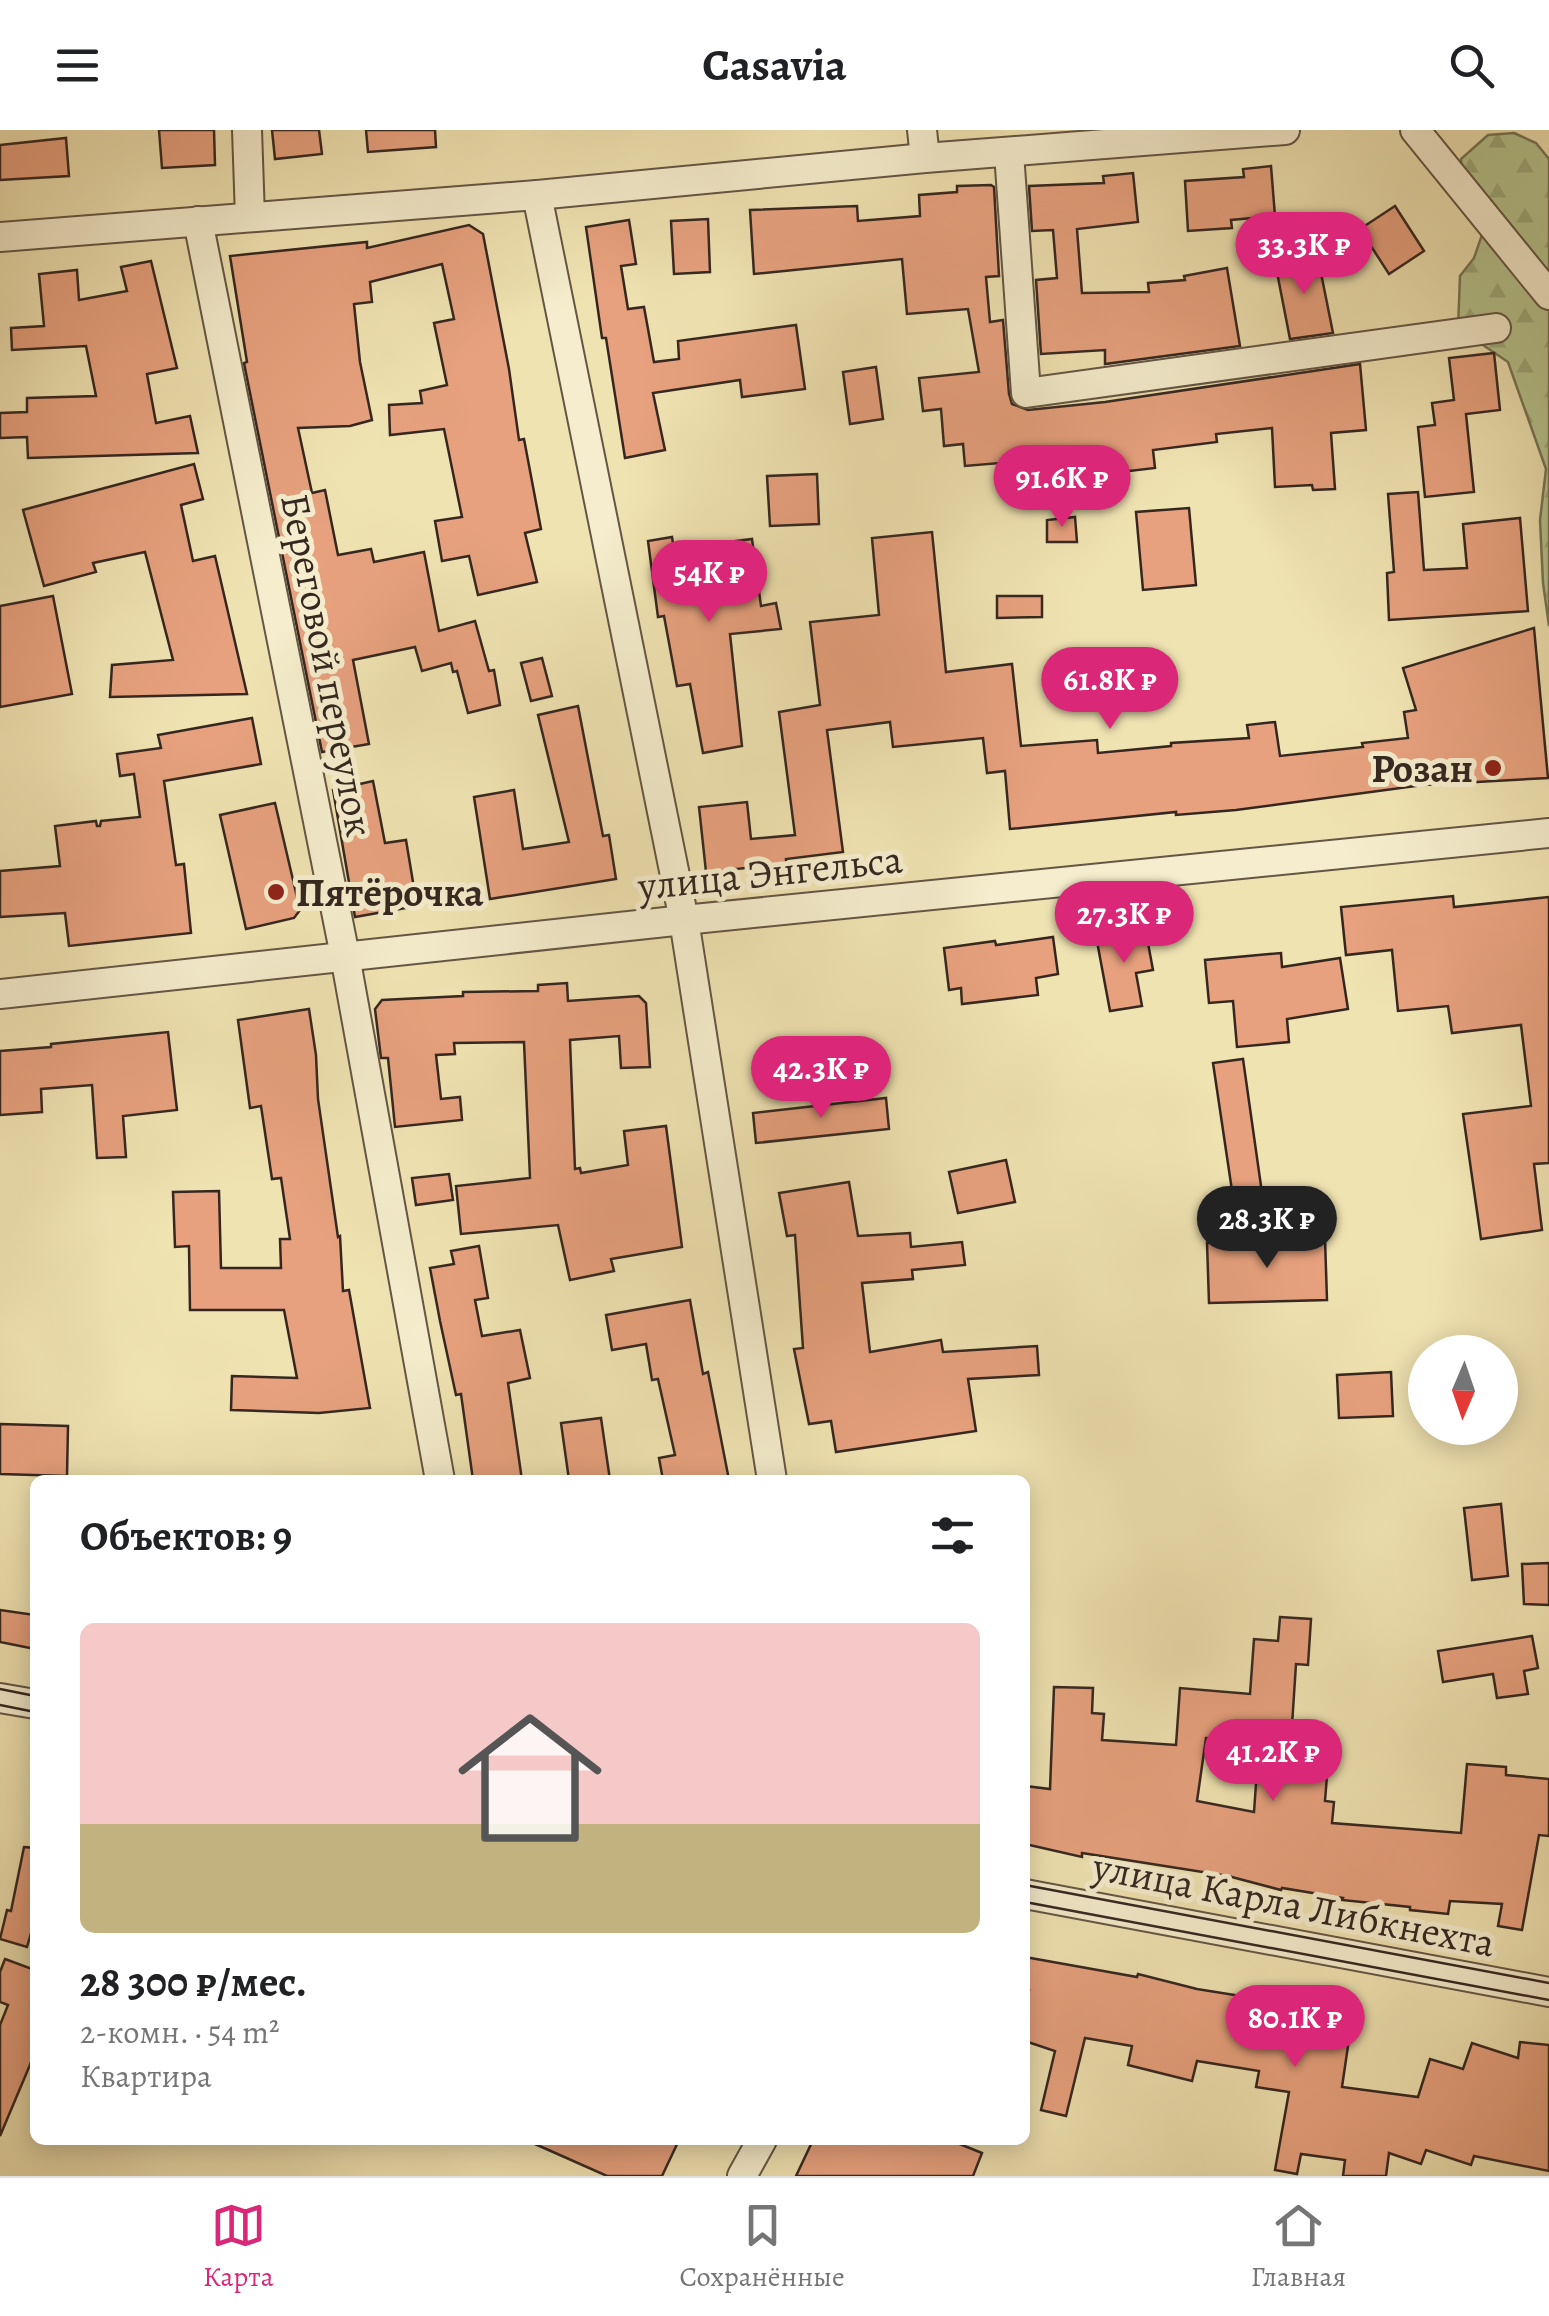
<!DOCTYPE html>
<html lang="ru">
<head>
<meta charset="utf-8">
<style>
	body { margin:0; font-family:Alegreya,serif; background:#f2f2f2; color:#202124; height:100vh; display:flex; flex-direction:column; font-size:38px; white-space:nowrap }
	* { box-sizing:border-box; margin:0 }
	p { font-size:32px; color:#757577 }
	.icon { flex:none; width:55px; height:55px; fill:none; stroke:currentColor; stroke-width:2; stroke-linecap:round; stroke-linejoin:round }
	.map { position:relative; flex:1; overflow:hidden }
	.details { position:absolute; left:30px; top:1345px; width:1000px; height:670px; display:flex; flex-direction:column; background:#fff; border-radius:15px; box-shadow:0 5px 25px #0003 }
	.details>* { flex:none }
	.needle { width:65px; rotate:182deg }
	.buttons { position:absolute; left:1408px; top:1205px; display:grid; gap:20px }
	.buttons a { display:grid; place-items:center; width:110px; height:110px; border-radius:50%; background:#fff; box-shadow:0 5px 25px #0003; font-size:50px }
	.price { position:absolute; translate:-50% -85px; padding:0 22px; border-radius:35px; background:#db2777; color:#fff; font-size:32px; line-height:65px; filter:drop-shadow(0 2px 5px #0008) }
	.price::after { content:''; position:absolute; left:50%; top:60px; width:30px; height:22px; margin-left:-15px; background:inherit; clip-path:polygon(0 0,100% 0,50% 100%) }
	.price.selected { background:#222; color:#fff }
	ul { padding:0; list-style:none }
	li { display:grid; align-content:center; gap:20px; height:530px; padding:0 50px }
	li+li { border-top:2px solid #e0e0e0 }
	li span { display:grid; place-items:center; height:310px; border-radius:15px; color:#555 }
	li>.icon { margin-inline-start:auto }
	span .icon { width:180px; height:180px; fill:#fffc; stroke-width:1 }
	li b { font-size:42px }
	h2 { display:flex; justify-content:space-between; align-items:center; height:120px; padding:0 50px; font-size:42px }
	header { display:flex; justify-content:space-between; align-items:center; height:130px; padding:0 50px; background:#fff; font-size:45px; font-weight:600 }
	.dock { display:flex; justify-content:space-around; align-items:center; height:140px; border-top:2px solid #e0e0e0; background:#fff; font-size:28px; color:#757577 }
	.dock a { display:grid; justify-items:center; gap:5px }
	.dock .selected { color:#db2777 }
	.map>svg:first-child { display:block }
	.forest { fill:url(#forest-firs); stroke:#767657; stroke-width:2.5 }
	.building { fill:#e7a17e; stroke:#352720; stroke-width:2.5; fill-rule:evenodd }
	.lines { fill:none; stroke-linecap:round; stroke-linejoin:round }
	.minor-casing { stroke:#645644; stroke-width:32 }
	.minor { stroke:#f5edcd; stroke-width:28 }
	.tram { stroke:#352720; stroke-width:2.5 }
	.poi-dot { fill:#8f2418; stroke:#f5edcd; stroke-width:4 }
	.labels { text-anchor:middle; stroke-width:10; stroke-linejoin:round; paint-order:stroke }
	.street-label { font-size:40px; fill:#352720; stroke:#f5edcd }
	.poi-label { font-size:40px; font-weight:bold; fill:#352720; stroke:#f5edcd; text-anchor:end }
</style>
</head>
<body>
<header><svg class="icon" aria-label="menu" viewBox="0 0 24 24"><path d="M4 6h16M4 12h16M4 18h16"/></svg>Casavia<svg class="icon" aria-label="search" viewBox="0 0 24 24"><circle cx="10" cy="10" r="6"/><path d="M15 15l6 6"/></svg></header>
<div class="map">
<svg width="1549" height="2046" viewBox="0 0 1549 2046">
	<defs>
		<pattern id="forest-firs" width="22" height="20" patternUnits="userSpaceOnUse" patternTransform="scale(2.5)"><rect width="22" height="20" fill="#b6c48e"/><path d="M5 1l3.5 6h-7zM16 11l3.5 6h-7z" fill="#9da87a"/></pattern>
	</defs>
	<rect width="100%" height="100%" fill="#f0e3b2"/>
	<filter id="stains"><feTurbulence type="fractalNoise" baseFrequency=".002" numOctaves="4"/><feColorMatrix values="0 0 0 0 .2 0 0 0 0 .09 0 0 0 0 .02 0 0 0 .5 -.17"/></filter>
	<radialGradient id="worn" r=".72"><stop offset=".6" stop-color="#630" stop-opacity="0"/><stop offset="1" stop-color="#630" stop-opacity=".3"/></radialGradient>
	<polygon class="forest" points="1514,3 1536,13 1549,29 1549,496 1543,453 1540,390 1546,339 1508,232 1458,198 1460,146 1474,128 1482,105 1464,79 1461,29 1488,5"/>
	<g class="building">
		<polygon points="159,0 214,0 215,35 162,38"/>
		<polygon points="272,0 319,0 322,24 275,29"/>
		<polygon points="366,0 435,0 436,17 368,22"/>
		<polygon points="66,8 69,46 0,50 0,15"/>
		<polygon points="1271,36 1275,86 1231,90 1232,98 1188,101 1185,51 1244,47 1243,39"/>
		<polygon points="1133,43 1138,92 1077,99 1082,163 1149,162 1148,153 1185,150 1184,146 1227,138 1240,216 1105,234 1105,220 1041,224 1036,150 1057,148 1053,100 1032,101 1029,56 1104,53 1103,46"/>
		<polygon points="991,55 994,57 999,146 986,147 990,192 1003,190 1009,264 1012,274 1028,280 1105,272 1360,234 1366,300 1331,303 1335,359 1313,360 1312,355 1275,357 1272,298 1216,304 1217,312 1153,320 1155,338 1121,342 1072,325 1073,347 1047,349 1047,329 965,336 963,314 944,316 941,279 923,281 919,248 979,242 968,179 907,184 902,129 754,144 750,80 857,76 858,91 920,86 919,65 957,62 957,56"/>
		<polygon points="1395,76 1424,121 1389,144 1360,99"/>
		<polygon points="708,89 710,142 674,144 671,91"/>
		<polygon points="629,90 636,134 621,136 628,179 644,177 654,232 679,229 678,211 796,195 805,259 742,267 740,250 653,263 665,320 625,328 606,208 602,208 586,97"/>
		<polygon points="469,95 483,104 509,239 519,310 524,309 541,399 525,403 537,452 478,465 469,426 442,431 435,391 462,387 444,299 390,305 389,275 422,273 420,261 447,255 434,193 454,189 442,134 370,152 372,172 354,174 360,232 372,290 350,296 298,298 312,363 325,360 338,425 371,419 374,432 424,422 439,501 475,491 489,541 494,540 500,575 468,583 457,541 453,542 451,533 422,541 415,517 353,530 369,614 322,622 244,233 247,232 230,126 367,112 367,118"/>
		<polygon points="1317,123 1333,203 1290,209 1275,132"/>
		<polygon points="151,131 177,238 147,244 156,293 190,286 198,323 28,328 27,307 0,308 0,283 27,282 27,268 96,266 86,216 12,220 11,198 44,196 39,144 77,140 79,170 127,161 121,137"/>
		<polygon points="1494,223 1500,280 1466,284 1474,362 1425,367 1418,297 1435,295 1432,273 1454,270 1449,228"/>
		<polygon points="876,237 883,289 850,294 843,242"/>
		<polygon points="194,334 203,369 181,375 193,431 215,426 247,564 110,567 112,535 173,530 145,422 93,433 96,442 44,456 23,380"/>
		<polygon points="817,344 819,394 770,396 767,346"/>
		<polygon points="1418,362 1424,440 1467,438 1463,394 1520,388 1528,481 1389,490 1387,443 1394,442 1388,364"/>
		<polygon points="1189,378 1196,455 1143,460 1136,382"/>
		<polygon points="1075,387 1077,412 1047,412 1047,390"/>
		<polygon points="932,402 946,542 1012,534 1021,616 1097,610 1098,623 1171,616 1171,613 1249,608 1247,595 1275,592 1280,626 1363,617 1362,613 1408,608 1404,582 1416,580 1403,538 1534,498 1548,648 1423,655 1236,680 1176,685 1176,682 1010,699 1005,641 987,643 983,608 893,617 890,592 827,600 843,722 786,729 786,734 706,742 699,677 747,672 751,709 795,705 779,582 820,575 810,492 879,485 872,408"/>
		<polygon points="672,407 674,419 752,409 761,476 776,473 781,499 730,504 742,616 703,623 690,554 677,556 664,486 658,487 648,411"/>
		<polygon points="53,466 72,564 0,577 0,476"/>
		<polygon points="997,466 1042,466 1042,487 997,488"/>
		<polygon points="542,528 552,566 531,571 521,533"/>
		<polygon points="578,576 603,706 609,705 616,749 490,769 474,667 514,660 523,719 569,712 538,585"/>
		<polygon points="252,588 261,634 164,651 176,735 184,734 191,803 69,816 65,783 0,787 0,741 60,736 55,696 96,691 97,696 100,696 101,691 140,687 134,644 120,646 117,624 161,618 158,605"/>
		<polygon points="373,651 385,713 406,710 417,776 355,787 333,660"/>
		<polygon points="275,673 300,780 294,788 246,799 220,685"/>
		<polygon points="1453,766 1454,777 1549,767 1549,1033 1534,1034 1542,1100 1481,1109 1463,984 1531,976 1521,895 1452,903 1448,876 1398,881 1392,820 1346,825 1341,777"/>
		<polygon points="1145,797 1153,840 1136,843 1142,876 1110,881 1096,806"/>
		<polygon points="1053,807 1058,844 1036,848 1038,865 962,874 961,858 949,860 944,818 995,811 996,815"/>
		<polygon points="1281,823 1282,837 1340,828 1348,879 1287,889 1289,912 1237,917 1233,871 1209,873 1205,830"/>
		<polygon points="567,853 568,871 639,866 646,873 650,937 621,938 619,906 570,910 575,1039 580,1038 581,1043 628,1035 624,1001 666,996 682,1117 611,1129 614,1141 570,1150 558,1095 461,1104 456,1056 530,1048 524,912 454,913 455,924 436,925 441,969 460,967 462,990 395,997 388,928 381,928 375,879 382,870 463,866 463,862 538,861 538,855"/>
		<polygon points="309,879 316,925 318,969 338,1107 340,1106 343,1161 349,1160 370,1278 319,1283 231,1280 232,1246 297,1248 284,1180 190,1180 189,1116 175,1117 173,1062 219,1061 221,1138 281,1138 280,1109 290,1109 281,1048 272,1049 261,976 250,978 238,890"/>
		<polygon points="168,902 177,980 123,986 126,1027 97,1028 92,955 41,959 42,982 0,985 0,921 51,917 51,914"/>
		<polygon points="1243,929 1263,1070 1234,1074 1213,933"/>
		<polygon points="886,968 889,999 756,1013 753,983"/>
		<polygon points="1006,1030 1015,1072 958,1083 949,1042"/>
		<polygon points="449,1044 453,1070 416,1075 412,1048"/>
		<polygon points="849,1052 858,1106 910,1103 911,1117 962,1112 965,1135 912,1140 913,1149 862,1153 870,1222 941,1210 943,1222 1037,1216 1039,1245 968,1249 976,1301 836,1322 831,1291 809,1294 794,1219 803,1218 795,1105 787,1106 779,1063"/>
		<polygon points="1325,1109 1327,1170 1209,1173 1207,1113"/>
		<polygon points="479,1116 488,1168 475,1170 482,1206 520,1200 530,1248 508,1253 522,1350 473,1350 461,1264 456,1265 440,1191 430,1138 454,1134 451,1121"/>
		<polygon points="690,1170 703,1244 708,1242 729,1350 663,1350 659,1328 675,1325 658,1249 652,1250 646,1214 612,1220 606,1185"/>
		<polygon points="1391,1242 1393,1286 1339,1288 1337,1245"/>
		<polygon points="601,1288 610,1350 569,1350 561,1293"/>
		<polygon points="0,1294 68,1296 67,1346 0,1344"/>
		<polygon points="1501,1374 1508,1446 1472,1450 1464,1378"/>
		<polygon points="1549,1433 1549,1475 1524,1474 1522,1434"/>
		<polygon points="0,1480 35,1485 35,1519 0,1512"/>
		<path d="M 1280,1487 L 1311,1489 L 1308,1535 L 1296,1534 L 1290,1626 L 1328,1633 L 1325,1671 L 1334,1672 L 1332,1693 L 1461,1703 L 1467,1634 L 1506,1637 L 1506,1645 L 1549,1649 L 1549,1706 L 1539,1705 L 1522,1800 L 1498,1796 L 1502,1774 L 1450,1771 L 1448,1784 L 1410,1780 L 1410,1777 L 1342,1770 L 1343,1768 L 1282,1758 L 1281,1760 L 1228,1746 L 1082,1723 L 1082,1727 L 1025,1714 L 1025,1656 L 1050,1659 L 1054,1557 L 1093,1558 L 1092,1583 L 1104,1584 L 1102,1610 L 1176,1615 L 1180,1558 L 1250,1564 L 1254,1509 L 1278,1511 ZM 1206,1608 L 1259,1612 L 1254,1682 L 1197,1671 Z"/>
		<polygon points="1532,1506 1538,1538 1524,1541 1528,1564 1497,1568 1493,1544 1443,1552 1438,1521"/>
		<polygon points="24,1717 35,1718 35,1789 27,1817 0,1809 7,1780 11,1781"/>
		<polygon points="1025,1827 1137,1847 1138,1844 1197,1859 1309,1877 1311,1869 1354,1875 1342,1957 1418,1967 1430,1929 1463,1939 1472,1913 1518,1928 1520,1912 1549,1915 1549,2041 1474,2026 1471,2035 1426,2020 1421,2034 1389,2023 1386,2046 1343,2046 1345,2030 1301,2024 1297,2044 1275,2040 1289,1962 1256,1957 1259,1941 1197,1931 1192,1951 1128,1935 1132,1916 1085,1908 1066,1986 1041,1980 1055,1921 1025,1911 1029,1860 1025,1859"/>
		<polygon points="5,1829 35,1840 35,1923 0,2006 0,1895 8,1875 0,1872 0,1842"/>
		<polygon points="526,2010 679,2010 662,2046 607,2046"/>
		<polygon points="813,2010 950,2010 982,2023 973,2046 796,2046"/>
	</g>
	<g class="lines">
		<g class="minor-casing">
			<g id="minor">
				<polyline points="247,0 250,87"/>
				<polyline points="922,0 925,28"/>
				<polyline points="1415,0 1549,165"/>
				<polyline points="1009,23 1026,263 1496,198"/>
				<polyline points="537,65 684,790 772,1350"/>
				<polyline points="198,91 345,826 440,1350"/>
				<polyline points="0,107 537,65 925,28 1285,0"/>
				<polyline points="0,864 684,790 1549,703"/>
				<polyline points="0,1568 35,1574"/>
				<polyline points="1025,1764 1549,1862"/>
				<polyline points="742,2046 762,2010"/>
			</g>
		</g>
		<use href="#minor" class="minor"/>
		<g class="tram">
			<polyline points="0,1559 35,1566"/>
			<polyline points="0,1575 35,1582"/>
			<polyline points="1025,1755 1549,1853"/>
			<polyline points="1025,1772 1549,1870"/>
		</g>
	</g>
	<g class="poi-dot">
		<circle cx="1493" cy="638" r="10"/>
		<circle cx="276" cy="762" r="10"/>
	</g>
	<g class="labels">
		<g class="street-label">
			<text transform="translate(328 535) rotate(79)" y="14">Береговой переулок</text>
			<text transform="translate(770 742) rotate(-6)" y="14">улица Энгельса</text>
			<text transform="translate(1294 1774) rotate(11)" y="14">улица Карла Либкнехта</text>
		</g>
		<g class="poi-label">
			<text x="1473" y="652">Розан</text>
			<text x="296" y="776" text-anchor="start">Пятёрочка</text>
		</g>
	</g>
	<rect width="100%" height="100%" filter="url(#stains)"/>
	<rect width="100%" height="100%" fill="url(#worn)"/>
</svg>
<div class="buttons">
<a><svg class="needle" viewBox="-14 -14 28 28"><path d="M0-13l5 13h-10z" fill="#e53935"/><path d="M0 13l5-13h-10z" fill="#757577"/></svg></a>
</div>
<b class="price" style="left:1304px;top:167px">33.3K ₽</b>
<b class="price" style="left:1062px;top:400px">91.6K ₽</b>
<b class="price" style="left:709px;top:495px">54K ₽</b>
<b class="price" style="left:1110px;top:602px">61.8K ₽</b>
<b class="price" style="left:1124px;top:836px">27.3K ₽</b>
<b class="price" style="left:821px;top:991px">42.3K ₽</b>
<b class="price selected" style="left:1267px;top:1141px">28.3K ₽</b>
<b class="price" style="left:1273px;top:1674px">41.2K ₽</b>
<b class="price" style="left:1295px;top:1940px">80.1K ₽</b>
<section class="details">
<h2>Объектов: 9<svg class="icon" aria-label="filters" viewBox="0 0 24 24"><path d="M4 7h16M4 17h16"/><circle cx="9" cy="7" r="2"/><circle cx="15" cy="17" r="2"/></svg></h2>
<ul>
<li><span style="background:linear-gradient(#f6c9c9 65%,#c2b280 0)"><svg class="icon" aria-label="home" viewBox="0 0 24 24"><path d="M3 11l9-7 9 7M6 9v11h12V9"/></svg></span><div><b>28 300 ₽/мес.</b><p>2-комн. · 54 m²</p><p>Квартира</p></div></li>
</ul>
</section>
</div>
<nav class="dock">
<a class="selected"><svg class="icon" aria-label="map" viewBox="0 0 24 24"><path d="M3 6l6-2 6 2 6-2v14l-6 2-6-2-6 2zM9 4v14M15 6v14"/></svg>Карта</a>
<a><svg class="icon" aria-label="saved" viewBox="0 0 24 24"><path d="M7 4h10v16l-5-4-5 4z"/></svg>Сохранённые</a>
<a><svg class="icon" aria-label="home" viewBox="0 0 24 24"><path d="M3 11l9-7 9 7M6 9v11h12V9"/></svg>Главная</a>
</nav>
</body>
</html>
